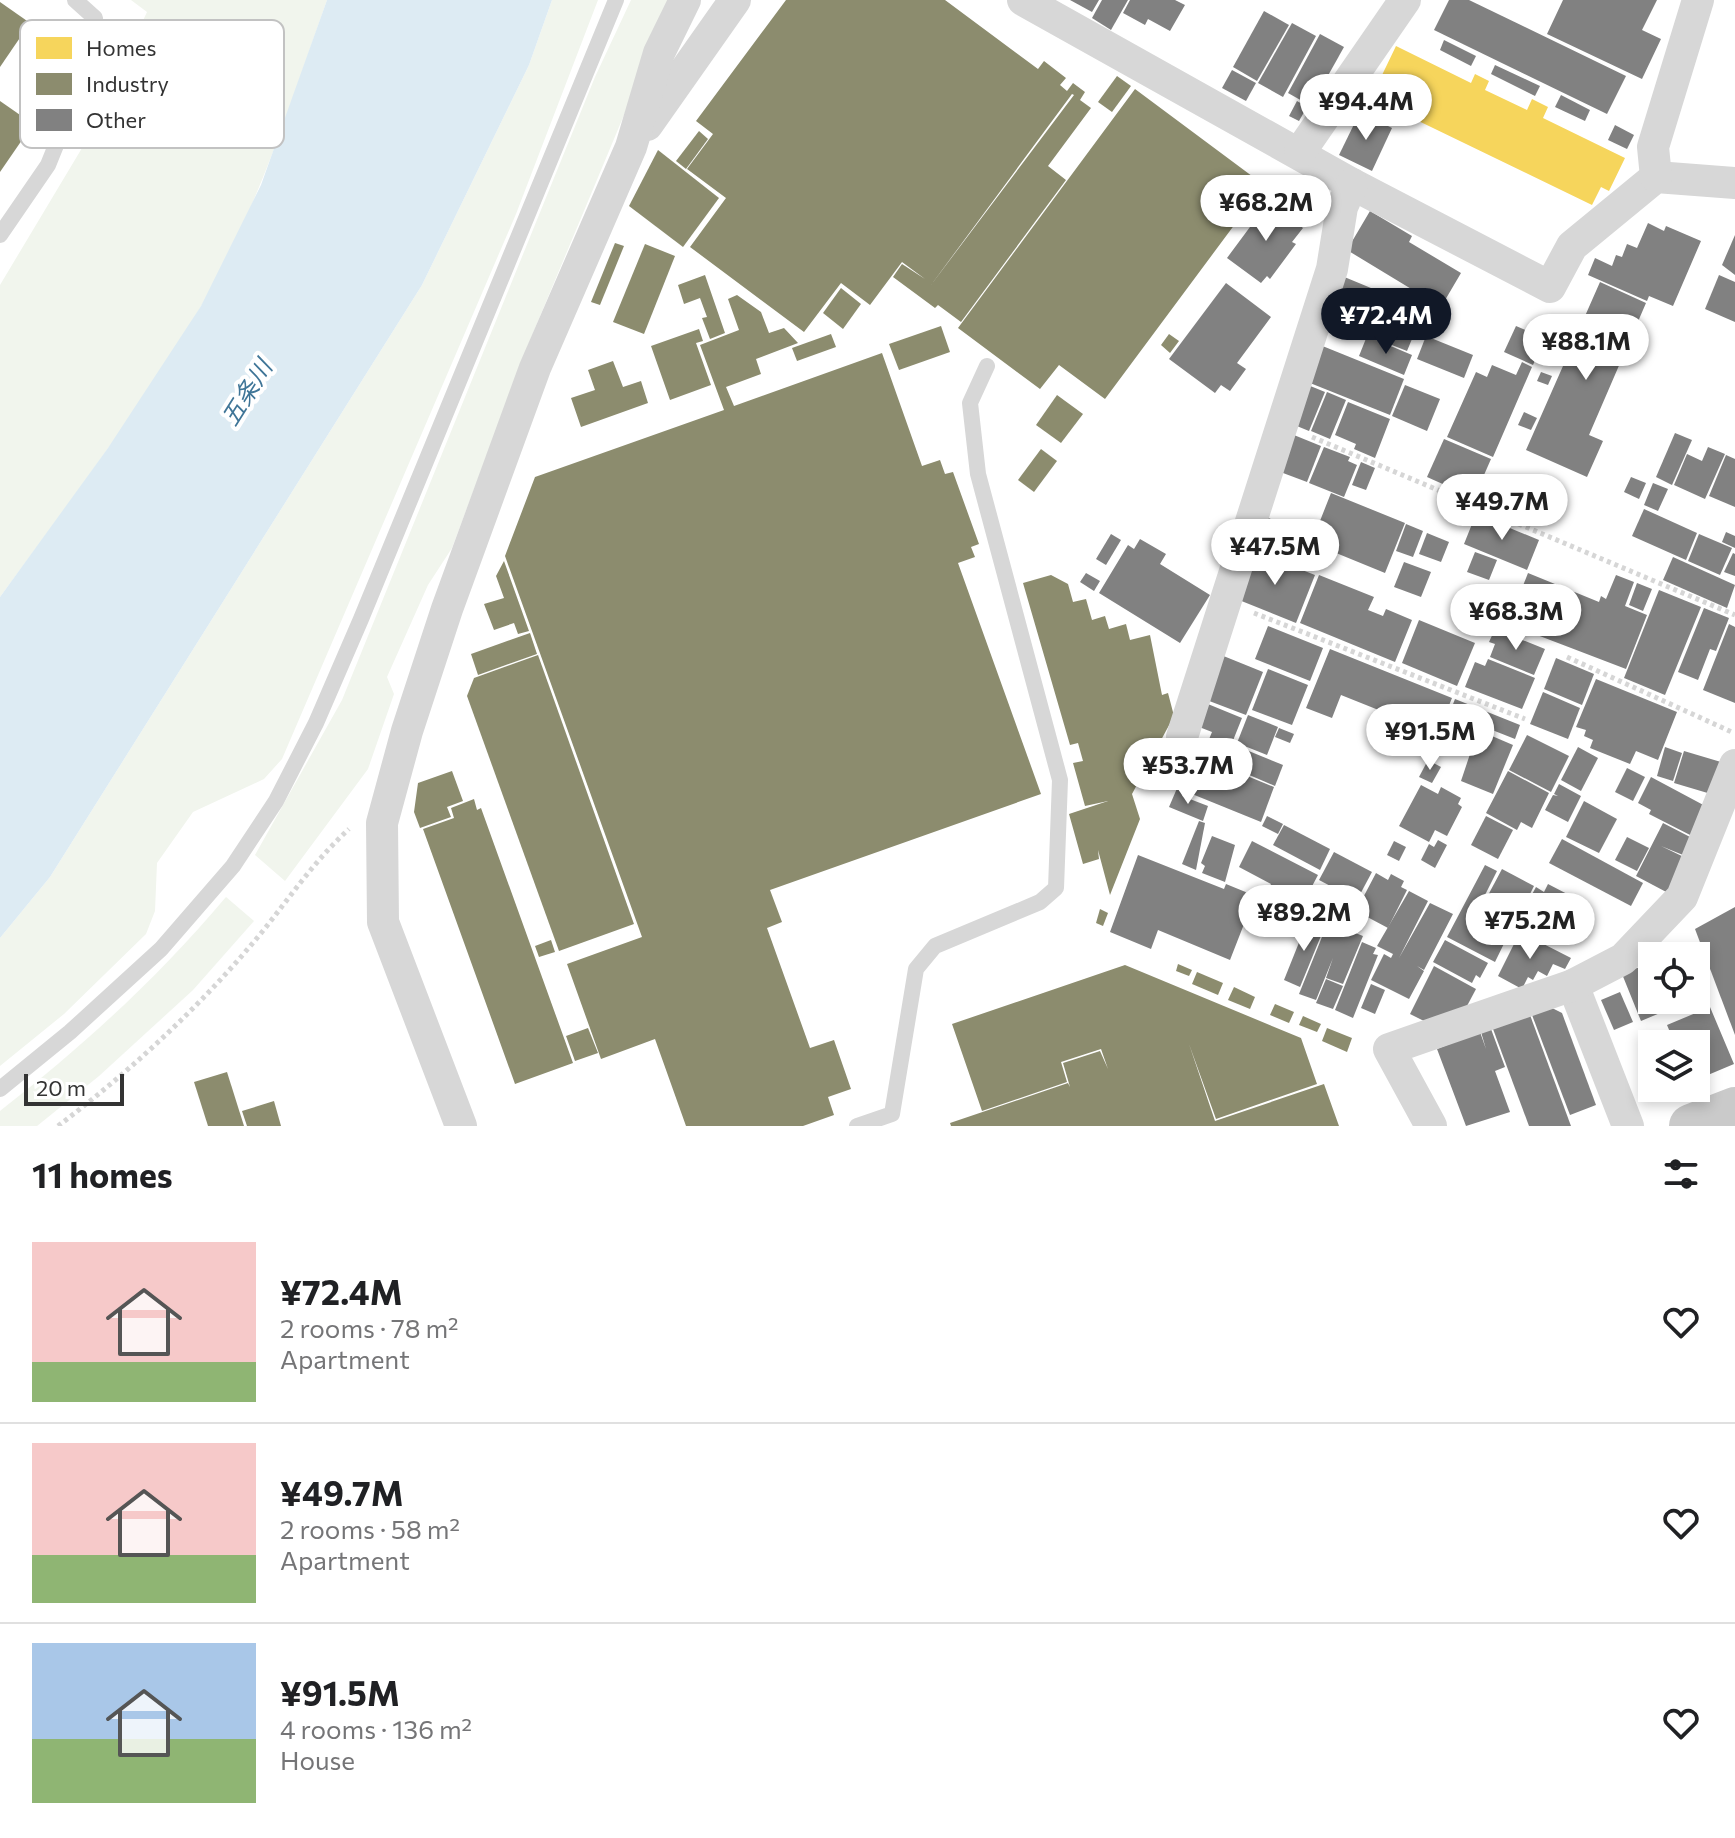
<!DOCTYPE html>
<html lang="en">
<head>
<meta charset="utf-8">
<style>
	body { margin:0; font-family:Commissioner,"Noto Sans JP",sans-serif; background:#f6f6f6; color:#202124; height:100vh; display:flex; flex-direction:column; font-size:30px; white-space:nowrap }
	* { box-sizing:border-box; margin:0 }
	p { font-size:26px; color:#757577 }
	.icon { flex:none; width:44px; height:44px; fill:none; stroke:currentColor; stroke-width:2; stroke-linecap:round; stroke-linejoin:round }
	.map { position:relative; height:1126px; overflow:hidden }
	.panel { display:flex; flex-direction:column; background:#fff; flex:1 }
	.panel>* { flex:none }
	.tools { position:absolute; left:1638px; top:942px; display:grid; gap:16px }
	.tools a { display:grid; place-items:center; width:72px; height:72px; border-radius:0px; background:#fff; box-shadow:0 4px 12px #0003; font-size:40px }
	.scale { position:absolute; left:24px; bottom:20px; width:100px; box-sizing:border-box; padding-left:8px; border:4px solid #333; border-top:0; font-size:22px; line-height:28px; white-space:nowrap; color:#333; -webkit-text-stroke:6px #fff; paint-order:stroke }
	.price { position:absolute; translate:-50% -68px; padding:0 18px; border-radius:28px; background:#fff; color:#222; font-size:26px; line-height:52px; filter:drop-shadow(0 2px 4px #0008) }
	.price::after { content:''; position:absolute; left:50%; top:48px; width:24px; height:18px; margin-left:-12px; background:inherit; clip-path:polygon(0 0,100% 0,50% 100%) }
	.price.on { background:#111827; color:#fff }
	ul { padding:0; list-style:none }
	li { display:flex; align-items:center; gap:24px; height:200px; padding:0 32px }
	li+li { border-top:2px solid #e0e0e0 }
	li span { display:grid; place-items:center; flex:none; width:224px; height:160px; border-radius:0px; color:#555 }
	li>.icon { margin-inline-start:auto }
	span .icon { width:96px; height:96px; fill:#fffc; stroke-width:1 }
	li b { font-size:34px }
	h2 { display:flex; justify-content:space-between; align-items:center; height:96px; padding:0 32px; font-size:34px }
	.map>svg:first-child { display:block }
	.green { fill:#f1f5ed }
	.water { fill:#ddebf3 }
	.homes { fill:#f6d55c }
	.industry { fill:#8c8c6e; fill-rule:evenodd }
	.building { fill:#818181 }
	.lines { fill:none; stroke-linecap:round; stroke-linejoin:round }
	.path { stroke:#d6d6d6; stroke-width:5; stroke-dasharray:4 4; stroke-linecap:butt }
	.lane { stroke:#d7d7d7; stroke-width:16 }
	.street { stroke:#d7d7d7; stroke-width:32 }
	.primary { stroke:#cacaca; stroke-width:44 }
	.labels { text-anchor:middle; stroke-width:8; stroke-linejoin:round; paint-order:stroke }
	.water-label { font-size:24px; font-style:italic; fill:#3f7597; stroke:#fff }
	.key { fill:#fff; stroke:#c2c2c2; stroke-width:2 }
	.key-label { font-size:22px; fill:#333 }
</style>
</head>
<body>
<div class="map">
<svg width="1735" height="1126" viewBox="0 0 1735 1126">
	<rect width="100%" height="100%" fill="#fff"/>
	<g class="green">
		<path d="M 131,0 L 327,0 C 290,104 257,212 200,308 C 140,409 69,503 0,597 L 0,285 L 88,138 L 147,12 Z"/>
		<polygon points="552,0 598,0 516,214 282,759 264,779 193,812 157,863 155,911 146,934 64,1014 0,1066 0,938 50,877 422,285 529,65"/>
		<polygon points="631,0 672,0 528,345 452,548 428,585 387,677 394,694 368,769 285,881 255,855 342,700 595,77"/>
		<path d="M 226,897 L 254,921 L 193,990 L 99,1076 L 37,1126 L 0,1126 L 0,1111 C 84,1045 157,979 226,897 Z"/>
	</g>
	<polygon class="water" points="327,0 552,0 529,65 422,285 50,877 0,938 0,597 108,448 201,306 261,185"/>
	<polygon class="homes" points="1396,46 1471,83 1475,74 1489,81 1485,90 1527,110 1532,99 1548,107 1543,118 1625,158 1609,191 1601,187 1592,205 1371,98"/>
	<g class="industry">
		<path d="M 786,0 L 945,0 L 1038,69 L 1044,61 L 1066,78 L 1060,85 L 1067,91 L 1073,83 L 1085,92 L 1080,100 L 1091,108 L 1048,166 L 1066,180 L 961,322 L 938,305 L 935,308 L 893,277 L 902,264 L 925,279 L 902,262 L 870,305 L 841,283 L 804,332 L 690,247 L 726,198 L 687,169 L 713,134 L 696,121 ZM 1072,94 L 1074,95 L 931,285 Z"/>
		<polygon points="0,2 30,23 0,67"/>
		<polygon points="1117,76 1131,86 1112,112 1098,102"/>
		<polygon points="1135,89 1264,185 1105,399 1059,365 1040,389 958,328"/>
		<polygon points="0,101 33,124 0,172"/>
		<polygon points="699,131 708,139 686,169 676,161"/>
		<polygon points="658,150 719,198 683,247 629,206"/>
		<polygon points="615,243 624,246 600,305 591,302"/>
		<polygon points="645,244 675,256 644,334 613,322"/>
		<polygon points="705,275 725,333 710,339 702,318 707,317 700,298 684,304 678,285"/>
		<polygon points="841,288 861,304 843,329 823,313"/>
		<polygon points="737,295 761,312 769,333 784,328 798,343 756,359 761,374 726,387 734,406 882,353 922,466 940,460 945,474 953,472 979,544 971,547 975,557 958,563 1041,794 770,890 782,922 767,928 810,1048 834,1040 851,1089 828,1097 834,1115 803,1126 686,1126 655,1039 601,1059 567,964 642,937 505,556 535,477 724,410 700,345 739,330 728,299"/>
		<polygon points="941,326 950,352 899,370 889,344"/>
		<polygon points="699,329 703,341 696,343 711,385 670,400 651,346"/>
		<polygon points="831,334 836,347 797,361 792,348"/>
		<polygon points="1169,334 1179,341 1170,353 1161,345"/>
		<polygon points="613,361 623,387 641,381 648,403 581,427 571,398 595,390 588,370"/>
		<polygon points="1057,395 1083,414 1061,443 1036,425"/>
		<polygon points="1041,449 1057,461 1034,492 1018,480"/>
		<polygon points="504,561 529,631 518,634 514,623 494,630 484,604 504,598 496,576"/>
		<polygon points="1051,575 1068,584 1073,602 1086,599 1092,620 1105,616 1109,629 1126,624 1130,640 1150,635 1162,695 1168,693 1174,716 1132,794 1140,819 1110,895 1098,850 1099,859 1083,864 1069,814 1108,801 1085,806 1073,763 1083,761 1078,743 1070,745 1023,583"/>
		<polygon points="530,633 537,654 478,675 471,654"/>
		<polygon points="538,655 634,924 559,951 467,696 474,678"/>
		<polygon points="452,771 463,801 447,807 451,817 420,828 414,812 418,783"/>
		<polygon points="474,799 477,810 481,808 573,1063 515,1084 423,829 454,818 451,808"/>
		<polygon points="1100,909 1108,913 1103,926 1096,923"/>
		<polygon points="551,940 555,952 539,957 535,946"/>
		<polygon points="1178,964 1192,970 1189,976 1176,971"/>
		<polygon points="1125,965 1301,1038 1317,1084 1216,1119 1189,1044 1215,1121 1324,1084 1339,1126 951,1126 950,1123 1068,1083 1070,1087 1063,1063 1100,1051 1108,1069 1101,1049 1061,1062 1067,1082 982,1111 952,1024"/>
		<polygon points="1197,972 1223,983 1218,995 1192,984"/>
		<polygon points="1234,987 1255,997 1250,1009 1228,1000"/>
		<polygon points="1275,1004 1294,1012 1289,1023 1270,1015"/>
		<polygon points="1303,1016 1321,1024 1317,1032 1299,1025"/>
		<polygon points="588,1028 598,1053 575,1061 566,1036"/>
		<polygon points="1327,1028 1352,1038 1347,1052 1322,1041"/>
		<polygon points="227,1072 244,1126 208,1126 194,1082"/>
		<polygon points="274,1101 281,1126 247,1126 242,1111"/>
	</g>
	<g class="building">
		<polygon points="1070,0 1099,0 1092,12"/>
		<polygon points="1102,0 1128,0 1111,30 1092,18"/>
		<polygon points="1130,0 1175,0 1185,5 1170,31 1148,19 1145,25 1123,13"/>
		<polygon points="1449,0 1469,0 1626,76 1607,114 1434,30"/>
		<polygon points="1563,0 1657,0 1642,30 1661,39 1642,79 1547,34"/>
		<polygon points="1264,11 1289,25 1257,81 1233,67"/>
		<polygon points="1292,23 1316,36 1283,97 1258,83"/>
		<polygon points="1320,34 1344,47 1311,106 1288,93"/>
		<polygon points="1444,40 1476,56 1471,66 1440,50"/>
		<polygon points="1495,65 1540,86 1535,96 1491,74"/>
		<polygon points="1232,70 1256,83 1246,101 1222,88"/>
		<polygon points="1561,95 1590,110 1585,121 1555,107"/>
		<polygon points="1297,101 1307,107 1299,121 1289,116"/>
		<polygon points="1360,112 1392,128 1372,171 1339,155"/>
		<polygon points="1615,125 1634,135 1627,149 1608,140"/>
		<polygon points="1270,200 1303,228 1292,242 1296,244 1270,279 1267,276 1261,283 1227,258"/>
		<polygon points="1370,211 1412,236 1409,242 1461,273 1441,307 1347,250"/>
		<polygon points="1648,223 1664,231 1666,226 1701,241 1673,306 1649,296 1647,301 1588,275 1595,258 1612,266 1616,255 1622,257 1627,244 1637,248"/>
		<polygon points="1735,235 1735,275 1722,265"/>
		<polygon points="1719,275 1735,282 1735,322 1705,309"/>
		<polygon points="1342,276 1424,310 1407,351 1369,336 1373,327 1329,309"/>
		<polygon points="1600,282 1646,303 1589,435 1603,441 1587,477 1526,450"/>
		<polygon points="1226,283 1271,317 1237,363 1246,369 1230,391 1221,385 1215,393 1169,359"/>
		<polygon points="1516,326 1545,338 1533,365 1504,352"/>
		<polygon points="1367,336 1412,355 1404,375 1359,356"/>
		<polygon points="1426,336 1473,355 1464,378 1417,359"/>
		<polygon points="1320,345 1404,379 1390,415 1305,381"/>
		<polygon points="1522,362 1532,367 1493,457 1447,437 1476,372 1487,377 1492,365 1516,375"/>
		<polygon points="1541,372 1552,376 1548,385 1537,381"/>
		<polygon points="1303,383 1325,392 1309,431 1287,422"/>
		<polygon points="1405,385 1440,399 1427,431 1392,416"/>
		<polygon points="1327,392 1346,400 1330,439 1311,431"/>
		<polygon points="1348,402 1390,419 1375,458 1354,449 1356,444 1335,435"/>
		<polygon points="1524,412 1537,418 1531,430 1518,425"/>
		<polygon points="1289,433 1321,446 1307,482 1275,470"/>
		<polygon points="1675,433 1692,440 1672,485 1656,477"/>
		<polygon points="1444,439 1491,459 1474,498 1427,477"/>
		<polygon points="1324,447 1350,457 1348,461 1357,465 1344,497 1309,483"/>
		<polygon points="1708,447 1725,454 1705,499 1674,485 1687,454 1702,461"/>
		<polygon points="1726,455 1735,459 1735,507 1709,496"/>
		<polygon points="1361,462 1375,468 1366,490 1352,485"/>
		<polygon points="1631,477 1646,483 1639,499 1624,492"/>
		<polygon points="1653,483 1668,489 1658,511 1644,505"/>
		<polygon points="1331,493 1405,523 1385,573 1319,546 1326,530 1318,526"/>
		<polygon points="1644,509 1697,533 1686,560 1632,536"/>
		<polygon points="1476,514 1539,540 1527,570 1464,544"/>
		<polygon points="1266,517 1297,530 1285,560 1253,547"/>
		<polygon points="1406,524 1423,531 1413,557 1396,551"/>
		<polygon points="1726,532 1735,536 1735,548 1722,542"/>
		<polygon points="1427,533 1449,542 1441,562 1419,554"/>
		<polygon points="1111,534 1121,540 1106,565 1096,559"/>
		<polygon points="1699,534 1732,548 1720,575 1688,561"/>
		<polygon points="1140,539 1166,554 1160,564 1210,595 1180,643 1099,593 1128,545 1134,549"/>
		<polygon points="1253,551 1315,575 1296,623 1234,598"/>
		<polygon points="1475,552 1497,560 1489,580 1467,572"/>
		<polygon points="1733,553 1735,554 1735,576 1724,572"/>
		<polygon points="1673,557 1735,585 1727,608 1663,580"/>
		<polygon points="1404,562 1431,572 1421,597 1394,587"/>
		<polygon points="1086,573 1100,581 1094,591 1080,582"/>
		<polygon points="1528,573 1599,602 1601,596 1606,599 1616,575 1634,582 1625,606 1647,615 1626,669 1508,624"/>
		<polygon points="1319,575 1374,597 1368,610 1383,616 1386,609 1412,620 1395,662 1300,623"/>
		<polygon points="1637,583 1652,589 1643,611 1629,605"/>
		<polygon points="1659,590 1701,607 1665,695 1624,678"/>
		<polygon points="1704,608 1729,618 1716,651 1710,649 1698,680 1678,672"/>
		<polygon points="1419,620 1475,643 1457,686 1402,663"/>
		<polygon points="1729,624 1735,627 1735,703 1703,690"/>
		<polygon points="1268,626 1323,648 1310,681 1255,659"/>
		<polygon points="1495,629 1545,649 1534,675 1490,657 1495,644 1489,642"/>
		<polygon points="1330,649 1452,698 1431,750 1415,743 1421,727 1341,695 1332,718 1306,708"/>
		<polygon points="1221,655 1263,672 1246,715 1204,699"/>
		<polygon points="1556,658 1594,674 1582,705 1544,689"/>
		<polygon points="1488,659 1535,678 1522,709 1465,687 1475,662 1485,666"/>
		<polygon points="1268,669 1308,685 1292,725 1252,710"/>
		<polygon points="1596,679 1677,712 1658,760 1636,751 1630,764 1590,748 1593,740 1584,736 1586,730 1576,727"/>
		<polygon points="1543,692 1580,708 1568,739 1530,724"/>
		<polygon points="1455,699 1520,725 1515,739 1477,724 1474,733 1446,722"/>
		<polygon points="1203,702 1242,718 1224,763 1203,754 1212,732 1194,725"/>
		<polygon points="1248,715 1278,727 1267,755 1237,743"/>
		<polygon points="1279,728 1294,734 1290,743 1275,737"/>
		<polygon points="1478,730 1513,745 1493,794 1461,781"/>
		<polygon points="1527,735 1569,756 1551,792 1509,770"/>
		<polygon points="1234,745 1283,765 1275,786 1226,765"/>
		<polygon points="1578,747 1598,758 1581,791 1561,780"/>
		<polygon points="1665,747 1682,753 1673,781 1657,776"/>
		<polygon points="1684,751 1721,762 1711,794 1674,783"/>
		<polygon points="1206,759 1274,787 1261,822 1192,794"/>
		<polygon points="1428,760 1441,767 1432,783 1419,777"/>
		<polygon points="1627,768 1645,777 1633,801 1615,792"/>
		<polygon points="1508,771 1549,793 1532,828 1521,822 1517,830 1486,813"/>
		<polygon points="1651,777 1709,808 1694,837 1649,814 1651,810 1638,803"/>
		<polygon points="1559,784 1581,796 1568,822 1545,810 1553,795 1558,796 1554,794"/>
		<polygon points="1421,785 1438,794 1441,787 1461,798 1458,804 1462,807 1447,836 1435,830 1429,842 1399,826"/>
		<polygon points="1178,786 1184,789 1182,796 1208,806 1203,821 1169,807"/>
		<polygon points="1584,801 1617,819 1599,853 1566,837"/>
		<polygon points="1267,816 1283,824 1278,834 1262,826"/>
		<polygon points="1486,816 1513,830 1498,859 1471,845"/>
		<polygon points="1199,821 1205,823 1196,870 1182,864"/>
		<polygon points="1663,823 1692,838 1683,855 1661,846 1688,859 1670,894 1636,876"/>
		<polygon points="1284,825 1330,849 1320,870 1273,845"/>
		<polygon points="1212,836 1235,845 1225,882 1202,873 1205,866 1201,863"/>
		<polygon points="1627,837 1649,848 1637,871 1615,860"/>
		<polygon points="1562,839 1643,883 1631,906 1549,863"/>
		<polygon points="1438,840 1447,845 1435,868 1421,860 1429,844 1434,847"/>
		<polygon points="1252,841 1318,875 1291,926 1258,909 1271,884 1239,867"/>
		<polygon points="1394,841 1406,847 1399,861 1387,855"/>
		<polygon points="1334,852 1372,872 1357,900 1319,880"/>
		<polygon points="1138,855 1224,889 1226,884 1248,893 1247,898 1253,901 1230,960 1158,930 1151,949 1110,932"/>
		<polygon points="1485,865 1497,871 1482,901 1516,919 1495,962 1447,937"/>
		<polygon points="1502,869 1534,886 1519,916 1486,899"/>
		<polygon points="1376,873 1388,880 1391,874 1404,881 1401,887 1407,890 1388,928 1356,911"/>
		<polygon points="1548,884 1571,896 1549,937 1533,929 1530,934 1515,926 1536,887 1544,892"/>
		<polygon points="1409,891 1428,901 1399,958 1430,903 1453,914 1424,970 1417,966 1424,971 1409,999 1371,980 1384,954 1391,958 1393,954 1377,946"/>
		<polygon points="1735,907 1735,1035 1695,929"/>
		<polygon points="1308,920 1325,926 1300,987 1284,980"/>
		<polygon points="1328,922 1363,936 1343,984 1326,978 1333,958 1316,1000 1299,994"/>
		<polygon points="1520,932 1571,958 1565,969 1553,964 1547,976 1538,971 1533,980 1528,977 1522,989 1498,976"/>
		<polygon points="1445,940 1488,963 1480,978 1476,975 1472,983 1433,962"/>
		<polygon points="1362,942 1376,948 1373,954 1378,955 1353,1018 1335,1010"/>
		<polygon points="1652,962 1652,1000 1691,1000 1641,1021 1622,974"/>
		<polygon points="1434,966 1476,989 1467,1006 1424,1021 1410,1014"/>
		<polygon points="1326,979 1343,986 1333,1009 1316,1003"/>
		<polygon points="1371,984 1385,990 1375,1014 1361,1008"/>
		<polygon points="1620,992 1633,1022 1614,1030 1601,1000"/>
		<polygon points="1710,1007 1734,1064 1696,1080 1696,1044 1675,1044 1667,1025"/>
		<polygon points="1552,1008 1562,1013 1596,1105 1570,1115 1532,1015"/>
		<polygon points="1530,1015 1571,1126 1529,1126 1493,1029"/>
		<polygon points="1491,1029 1505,1067 1495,1071 1510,1112 1466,1126 1437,1049 1480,1032 1486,1049 1481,1032"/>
	</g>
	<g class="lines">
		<g class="path">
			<polyline points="1312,437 1735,615"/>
			<polyline points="1254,613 1525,719"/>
			<polyline points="1567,657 1734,733"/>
			<path d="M 58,1126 C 132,1070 203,1004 262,932 C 291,896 315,860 349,829"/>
		</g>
		<g class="lane">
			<polyline points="0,235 48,165 97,44 95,18 75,0"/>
			<polyline points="0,1089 70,1032 161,949 233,866 276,801 316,723 361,619 616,0"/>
			<polyline points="857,1126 892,1114 916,969 935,946 1040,902 1056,888 1060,780 978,474 970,403 987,366"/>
		</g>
		<g class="street">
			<polyline points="1023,0 1352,184 1550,287 1572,246 1656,177 1735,183"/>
			<polyline points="647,125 735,0"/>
			<polyline points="1300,152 1405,0"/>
			<polyline points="1656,177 1653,147 1698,0"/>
			<polyline points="1182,737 1332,269 1342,207 1352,184"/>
			<polyline points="1573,985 1628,1126"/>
			<polyline points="461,1126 383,922 382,823 407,731 447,609 535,368 631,147 659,53 685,0"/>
			<polyline points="1431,1126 1389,1049 1573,985 1623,959 1682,897 1735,765"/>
		</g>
		<polyline class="primary" points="1691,1126 1735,1109"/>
	</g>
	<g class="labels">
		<g class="water-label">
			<text transform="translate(247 393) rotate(-58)" y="8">五条川</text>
		</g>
	</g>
	<rect x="20" y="20" width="264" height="128" rx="12" class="key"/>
	<rect x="36" y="37" width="36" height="22" fill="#f6d55c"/>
	<rect x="36" y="73" width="36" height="22" fill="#8c8c6e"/>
	<rect x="36" y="109" width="36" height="22" fill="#818181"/>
	<g class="key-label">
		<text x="86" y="56">Homes</text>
		<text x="86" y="92">Industry</text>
		<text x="86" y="128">Other</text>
	</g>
</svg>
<div class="tools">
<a><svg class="icon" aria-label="locate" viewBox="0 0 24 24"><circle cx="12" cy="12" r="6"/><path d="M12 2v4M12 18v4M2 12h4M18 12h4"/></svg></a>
<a><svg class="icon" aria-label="layers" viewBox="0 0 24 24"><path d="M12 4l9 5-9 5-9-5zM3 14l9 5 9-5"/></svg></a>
</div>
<div class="scale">20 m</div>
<b class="price" style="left:1366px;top:142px">¥94.4M</b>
<b class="price" style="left:1266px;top:243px">¥68.2M</b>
<b class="price on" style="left:1386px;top:356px">¥72.4M</b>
<b class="price" style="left:1586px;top:382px">¥88.1M</b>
<b class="price" style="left:1502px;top:542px">¥49.7M</b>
<b class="price" style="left:1275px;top:587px">¥47.5M</b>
<b class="price" style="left:1516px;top:652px">¥68.3M</b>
<b class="price" style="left:1430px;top:772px">¥91.5M</b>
<b class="price" style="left:1188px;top:806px">¥53.7M</b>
<b class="price" style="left:1304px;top:953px">¥89.2M</b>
<b class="price" style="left:1530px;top:961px">¥75.2M</b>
</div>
<section class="panel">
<h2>11 homes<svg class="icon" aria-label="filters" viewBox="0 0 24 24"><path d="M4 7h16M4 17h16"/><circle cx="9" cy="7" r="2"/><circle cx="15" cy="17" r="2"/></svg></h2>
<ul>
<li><span style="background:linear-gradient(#f6c9c9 75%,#8fb573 0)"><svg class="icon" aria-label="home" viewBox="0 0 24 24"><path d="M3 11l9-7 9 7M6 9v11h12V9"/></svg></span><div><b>¥72.4M</b><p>2 rooms · 78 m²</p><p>Apartment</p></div><svg class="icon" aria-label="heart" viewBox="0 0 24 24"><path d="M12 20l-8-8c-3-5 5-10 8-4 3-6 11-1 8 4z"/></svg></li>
<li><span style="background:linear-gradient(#f6c9c9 70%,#8fb573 0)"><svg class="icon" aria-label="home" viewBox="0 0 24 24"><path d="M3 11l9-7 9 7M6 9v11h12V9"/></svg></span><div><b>¥49.7M</b><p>2 rooms · 58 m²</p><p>Apartment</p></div><svg class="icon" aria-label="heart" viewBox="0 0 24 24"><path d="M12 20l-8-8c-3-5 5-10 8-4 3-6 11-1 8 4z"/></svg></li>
<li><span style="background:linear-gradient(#a9c7e8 60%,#8fb573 0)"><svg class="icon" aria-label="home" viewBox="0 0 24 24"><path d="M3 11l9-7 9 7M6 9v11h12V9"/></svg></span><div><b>¥91.5M</b><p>4 rooms · 136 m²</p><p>House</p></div><svg class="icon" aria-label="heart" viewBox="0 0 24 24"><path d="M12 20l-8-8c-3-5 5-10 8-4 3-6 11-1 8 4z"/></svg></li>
</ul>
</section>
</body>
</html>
